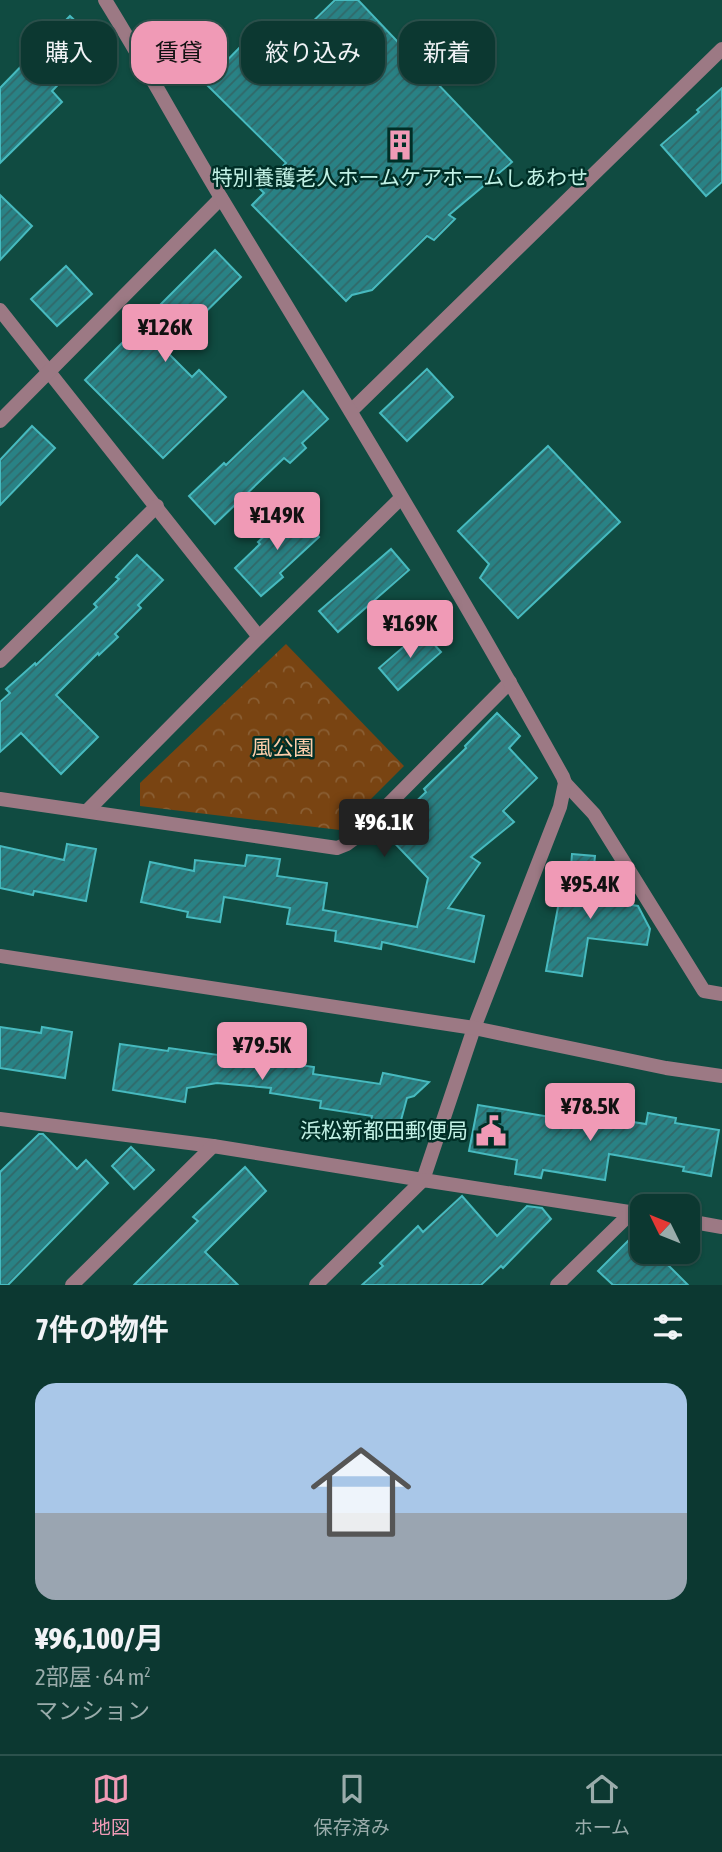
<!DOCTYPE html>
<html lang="ja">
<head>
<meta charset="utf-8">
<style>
	body { margin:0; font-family:"Asap Condensed","Noto Sans JP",sans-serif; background:#1a433d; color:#f1f3f6; height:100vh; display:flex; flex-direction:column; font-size:26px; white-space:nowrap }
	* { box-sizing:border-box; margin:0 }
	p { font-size:23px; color:#9aacab }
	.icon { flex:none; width:38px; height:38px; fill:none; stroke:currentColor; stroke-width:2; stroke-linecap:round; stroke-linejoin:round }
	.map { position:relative; height:1285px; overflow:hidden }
	.drawer { display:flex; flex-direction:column; background:#0c3831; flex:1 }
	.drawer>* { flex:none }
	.guide { position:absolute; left:21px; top:21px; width:681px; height:63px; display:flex; gap:14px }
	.needle { width:46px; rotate:313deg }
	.buttons { position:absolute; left:630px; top:1194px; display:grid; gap:14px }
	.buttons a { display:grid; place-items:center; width:70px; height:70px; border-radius:14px; background:#0c3831; box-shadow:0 2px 5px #0004,0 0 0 2px #2c524d; font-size:35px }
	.price { position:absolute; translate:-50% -60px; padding:0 16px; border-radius:7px; background:#f09ab6; color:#111; font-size:23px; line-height:46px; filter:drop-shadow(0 2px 4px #0008) }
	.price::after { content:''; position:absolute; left:50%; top:42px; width:21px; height:16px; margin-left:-10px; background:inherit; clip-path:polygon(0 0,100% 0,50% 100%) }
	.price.selected { background:#222; color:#fff }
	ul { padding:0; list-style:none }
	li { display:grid; align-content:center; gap:14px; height:371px; padding:0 35px }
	li span { display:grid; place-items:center; height:217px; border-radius:21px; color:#555 }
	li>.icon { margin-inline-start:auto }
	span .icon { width:126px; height:126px; fill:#fffc; stroke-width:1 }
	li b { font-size:30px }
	h2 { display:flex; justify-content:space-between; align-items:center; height:84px; padding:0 35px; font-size:30px }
	.chip { padding:0 24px; border-radius:21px; background:#0c3831; box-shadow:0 2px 5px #0004,0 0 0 2px #2c524d; font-size:24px; line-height:63px }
	.chip.selected { background:#f09ab6; color:#111 }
	.dock { display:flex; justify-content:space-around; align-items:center; height:98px; border-top:2px solid #2c524d; background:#0c3831; font-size:19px; color:#9aacab }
	.dock a { display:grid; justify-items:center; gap:4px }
	.dock .selected { color:#f09ab6 }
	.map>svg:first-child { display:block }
	.park { fill:url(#park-crowns) }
	.building { fill:url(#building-hatch); stroke:#47babf; stroke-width:2 }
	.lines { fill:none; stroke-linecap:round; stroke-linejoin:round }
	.minor { stroke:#9c7984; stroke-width:14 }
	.tertiary { stroke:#9c7984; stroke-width:14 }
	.labels { text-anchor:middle; stroke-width:5; stroke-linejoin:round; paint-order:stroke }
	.poi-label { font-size:21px; fill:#c2f2e6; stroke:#002f27 }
	.park-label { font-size:21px; fill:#fdceaa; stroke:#002f27 }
</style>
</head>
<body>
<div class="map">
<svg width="722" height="1285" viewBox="0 0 722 1285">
	<defs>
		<pattern id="park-crowns" width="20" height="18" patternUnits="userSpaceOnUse" patternTransform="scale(1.75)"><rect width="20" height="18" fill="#794412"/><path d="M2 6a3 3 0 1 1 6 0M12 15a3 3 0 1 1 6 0" fill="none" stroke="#8a5f34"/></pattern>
		<pattern id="building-hatch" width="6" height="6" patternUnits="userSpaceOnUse" patternTransform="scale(1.75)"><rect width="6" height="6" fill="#298285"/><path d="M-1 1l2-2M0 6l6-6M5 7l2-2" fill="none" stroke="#316868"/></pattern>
	</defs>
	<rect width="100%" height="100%" fill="#104b41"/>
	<polygon class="park" points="286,644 404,766 340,830 140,806 140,783"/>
	<g class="building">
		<polygon points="335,0 358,0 512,162 449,215 455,219 434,240 427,236 372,290 352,295 346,301 252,205 264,193 260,189 286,163 205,83 248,39 271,62"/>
		<polygon points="70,16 84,29 79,34 93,48 52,91 62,102 0,163 0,88"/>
		<polygon points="722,88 722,182 706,196 661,145 699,112 697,110"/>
		<polygon points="0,195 32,226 0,260"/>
		<polygon points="215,250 241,277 166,351 192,377 199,370 226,397 163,458 85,380"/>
		<polygon points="66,266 92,294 57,326 31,299"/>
		<polygon points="427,369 453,397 407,441 380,413"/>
		<polygon points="303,391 328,419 302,443 306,448 290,463 284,458 215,524 189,496 224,463 226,465"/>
		<polygon points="32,426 55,448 0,505 0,460"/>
		<polygon points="548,446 620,522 518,618 480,578 489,564 458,531"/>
		<polygon points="293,509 319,537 280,573 283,577 261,596 235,568 260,544 258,542"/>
		<polygon points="391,549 409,570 338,632 319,611"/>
		<polygon points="137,555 163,580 138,605 141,608 115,634 118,637 99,655 98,653 56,695 98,737 61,774 21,733 0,752 0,702 10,693 6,689 35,663 36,665 97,607 94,604 119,579 116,577"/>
		<polygon points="422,631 441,652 398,690 379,668"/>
		<polygon points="497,713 520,736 509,748 537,778 503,811 514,822 471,857 480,863 448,908 484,916 474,962 382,942 381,949 335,941 336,931 287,924 290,908 224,897 220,922 187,917 188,912 141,902 150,862 194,871 195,860 245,866 247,855 280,859 277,876 327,883 323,910 417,927 428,878 384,832 426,792 424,789 466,748 465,746"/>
		<polygon points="67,844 96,849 86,901 34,891 33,895 0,888 0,846 64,860"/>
		<polygon points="572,854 595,856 591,895 597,895 596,899 638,906 650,929 647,945 588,938 582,976 546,971 561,891 569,892"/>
		<polygon points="0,1027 41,1033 42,1027 72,1032 65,1078 0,1068"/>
		<polygon points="120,1044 168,1051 169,1048 225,1056 226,1052 264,1057 264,1060 314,1067 313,1074 380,1084 383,1073 429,1082 414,1096 407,1098 397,1135 368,1130 372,1116 320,1108 321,1101 270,1093 271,1088 217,1083 187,1088 185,1102 113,1090"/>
		<polygon points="478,1105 587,1123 588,1115 646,1124 648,1113 676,1118 675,1123 719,1130 711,1176 683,1171 684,1167 609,1154 605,1180 543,1170 541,1178 515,1174 517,1160 469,1151"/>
		<polygon points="39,1134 43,1134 77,1169 86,1160 108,1183 8,1285 0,1285 0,1172"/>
		<polygon points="131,1147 154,1170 134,1189 112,1166"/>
		<polygon points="245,1167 266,1191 205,1252 238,1285 134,1285 198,1221 193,1217"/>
		<polygon points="462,1196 497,1236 527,1206 542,1208 551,1219 503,1268 501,1266 481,1285 362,1285 383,1266 380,1263 418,1226 423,1232"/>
		<polygon points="642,1227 642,1251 654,1251 688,1285 613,1285 598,1271"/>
	</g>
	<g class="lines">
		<g class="minor">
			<polyline points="0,310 259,637"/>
			<polyline points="351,411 722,49"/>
			<polyline points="0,421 221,198"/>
			<polyline points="0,661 157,506"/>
			<polyline points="565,783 594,814 704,991 722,994"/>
			<polyline points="0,799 337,848 347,844 355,838 510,682"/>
			<polyline points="87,811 259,637 401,498"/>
			<polyline points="0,1119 213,1146"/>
			<polyline points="688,1221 722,1227"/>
			<polyline points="72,1285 213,1146 423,1180 474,1028"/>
			<polyline points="316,1285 423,1180 642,1214"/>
			<polyline points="557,1285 632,1212"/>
		</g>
		<g class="tertiary">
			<path d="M 105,0 C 146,66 183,135 223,201 C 339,392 455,582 563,777 L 565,783 L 560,807 L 474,1028"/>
			<polyline points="0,956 474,1028 666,1068 722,1076"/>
		</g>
	</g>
	<defs>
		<g id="building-bare" transform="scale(2.415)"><path d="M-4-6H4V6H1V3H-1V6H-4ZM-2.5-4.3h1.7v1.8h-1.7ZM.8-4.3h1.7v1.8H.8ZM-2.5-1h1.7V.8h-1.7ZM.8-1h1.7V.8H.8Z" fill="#f09ab6" stroke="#002f27" stroke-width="2.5" paint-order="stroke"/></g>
		<g id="civic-bare" transform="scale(2.415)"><path d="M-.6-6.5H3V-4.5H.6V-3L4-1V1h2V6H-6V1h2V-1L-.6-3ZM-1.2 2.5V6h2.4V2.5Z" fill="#f09ab6" stroke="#002f27" stroke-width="2.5" paint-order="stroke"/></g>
	</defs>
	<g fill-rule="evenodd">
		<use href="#building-bare" x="400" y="145"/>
		<use href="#civic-bare" x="491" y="1131"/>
	</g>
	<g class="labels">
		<g class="poi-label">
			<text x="400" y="185">特別養護老人ホームケアホームしあわせ</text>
			<text x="468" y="1138" text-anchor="end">浜松新都田郵便局</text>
		</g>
		<g class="park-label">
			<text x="283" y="755">風公園</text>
		</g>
	</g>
</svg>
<div class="buttons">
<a><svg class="needle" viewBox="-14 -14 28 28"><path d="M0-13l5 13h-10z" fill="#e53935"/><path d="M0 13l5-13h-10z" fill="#9aacab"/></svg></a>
</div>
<b class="price" style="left:165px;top:364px">¥126K</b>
<b class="price" style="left:277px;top:552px">¥149K</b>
<b class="price" style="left:410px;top:660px">¥169K</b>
<b class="price selected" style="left:384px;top:859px">¥96.1K</b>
<b class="price" style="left:590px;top:921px">¥95.4K</b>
<b class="price" style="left:262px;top:1082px">¥79.5K</b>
<b class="price" style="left:590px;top:1143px">¥78.5K</b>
<div class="guide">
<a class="chip">購入</a>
<a class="chip selected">賃貸</a>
<a class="chip">絞り込み</a>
<a class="chip">新着</a>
</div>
</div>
<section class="drawer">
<h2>7件の物件<svg class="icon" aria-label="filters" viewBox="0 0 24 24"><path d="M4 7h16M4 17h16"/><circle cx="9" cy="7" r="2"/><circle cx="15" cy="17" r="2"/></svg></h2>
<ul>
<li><span style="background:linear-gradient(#a9c7e8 60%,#9aa5b1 0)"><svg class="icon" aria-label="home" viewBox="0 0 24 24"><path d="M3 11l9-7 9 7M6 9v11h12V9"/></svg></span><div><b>¥96,100/月</b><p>2部屋 · 64 m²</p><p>マンション</p></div></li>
</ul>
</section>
<nav class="dock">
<a class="selected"><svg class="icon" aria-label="map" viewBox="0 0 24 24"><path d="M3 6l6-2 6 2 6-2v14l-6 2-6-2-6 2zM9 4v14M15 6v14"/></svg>地図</a>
<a><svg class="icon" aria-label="saved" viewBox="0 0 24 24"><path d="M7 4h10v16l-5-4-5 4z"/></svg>保存済み</a>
<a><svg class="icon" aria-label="home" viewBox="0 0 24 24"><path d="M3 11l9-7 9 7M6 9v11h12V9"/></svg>ホーム</a>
</nav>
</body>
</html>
